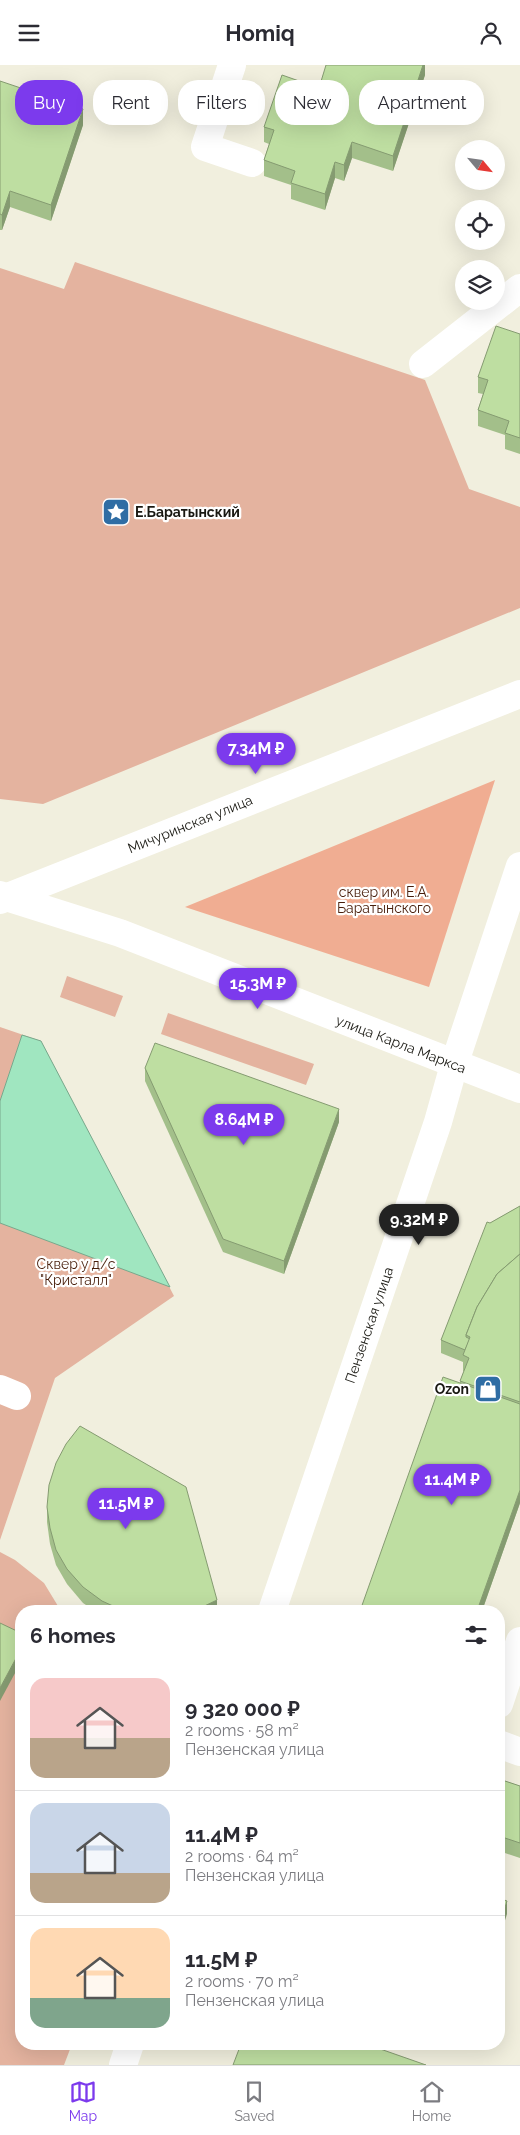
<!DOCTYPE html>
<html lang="en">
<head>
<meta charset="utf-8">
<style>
	body { margin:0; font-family:Raleway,sans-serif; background:#f7f7f7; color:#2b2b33; height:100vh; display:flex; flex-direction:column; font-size:19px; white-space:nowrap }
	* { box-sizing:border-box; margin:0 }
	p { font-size:16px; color:#7c7c81 }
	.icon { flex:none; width:28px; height:28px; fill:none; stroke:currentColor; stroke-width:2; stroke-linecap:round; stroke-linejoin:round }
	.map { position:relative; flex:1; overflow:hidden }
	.drawer { position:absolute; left:15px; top:1540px; width:490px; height:445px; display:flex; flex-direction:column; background:#fff; border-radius:20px; box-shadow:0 5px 20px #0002 }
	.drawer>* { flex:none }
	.hud { position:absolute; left:15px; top:15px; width:490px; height:45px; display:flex; gap:10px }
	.needle { width:32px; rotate:119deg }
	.controls { position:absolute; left:455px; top:75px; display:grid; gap:10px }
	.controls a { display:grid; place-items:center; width:50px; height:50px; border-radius:50%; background:#fff; box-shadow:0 5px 20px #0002; font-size:25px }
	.price { position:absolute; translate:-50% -42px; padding:0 11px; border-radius:18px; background:#7c3aed; color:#fff; font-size:16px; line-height:32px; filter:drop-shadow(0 1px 2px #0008) }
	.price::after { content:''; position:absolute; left:50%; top:30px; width:15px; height:11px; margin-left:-8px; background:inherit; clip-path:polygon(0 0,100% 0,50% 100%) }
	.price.selected { background:#222; color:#fff }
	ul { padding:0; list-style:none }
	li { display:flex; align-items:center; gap:15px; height:125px; padding:0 15px }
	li+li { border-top:1px solid #e1e1e2 }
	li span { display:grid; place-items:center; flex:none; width:140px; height:100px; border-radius:15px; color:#555 }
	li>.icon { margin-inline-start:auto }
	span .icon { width:60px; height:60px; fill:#fffc; stroke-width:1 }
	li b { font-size:21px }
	h2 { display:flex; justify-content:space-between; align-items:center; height:60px; padding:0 15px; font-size:21px }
	.tag { padding:0 18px; border-radius:20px; background:#fff; box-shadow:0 5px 20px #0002; font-size:18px; line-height:45px }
	.tag.selected { background:#7c3aed; color:#fff }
	header { display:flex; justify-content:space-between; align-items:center; height:65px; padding:0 15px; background:#fff; font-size:22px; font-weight:700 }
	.tab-bar { display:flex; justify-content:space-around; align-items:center; height:70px; border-top:1px solid #e1e1e2; background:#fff; font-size:14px; color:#7c7c81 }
	.tab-bar a { display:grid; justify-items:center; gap:2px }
	.tab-bar .selected { color:#7c3aed }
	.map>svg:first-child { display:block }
	.green { fill:#e4b39f }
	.forest { fill:#f0ad92 }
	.water { fill:#a0e6c0; stroke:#78a88c }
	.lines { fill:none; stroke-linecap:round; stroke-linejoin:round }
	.minor { stroke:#fff; stroke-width:28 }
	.major { stroke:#fff; stroke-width:28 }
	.wall { fill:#a3bf8a }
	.shaded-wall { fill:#859b71 }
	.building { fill:#bedea1; stroke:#859b71 }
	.labels { text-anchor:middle; stroke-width:4.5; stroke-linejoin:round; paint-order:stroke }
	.poi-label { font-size:14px; font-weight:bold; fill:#191812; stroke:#fff; text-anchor:start }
	.street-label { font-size:14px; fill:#191812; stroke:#fff }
	.park-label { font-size:14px; fill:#481e0b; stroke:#fff }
</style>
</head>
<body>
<header><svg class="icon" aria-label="menu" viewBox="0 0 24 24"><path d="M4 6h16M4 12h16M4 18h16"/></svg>Homiq<svg class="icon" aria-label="person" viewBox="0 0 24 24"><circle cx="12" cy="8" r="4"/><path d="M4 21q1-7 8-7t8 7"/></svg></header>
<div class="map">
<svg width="520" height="2000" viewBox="0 0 520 2000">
	<rect width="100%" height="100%" fill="#f1efde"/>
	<g class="green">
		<polygon points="75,197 425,315 469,424 520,442 520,543 43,739 0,734 0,203 64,224"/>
		<polygon points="67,911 123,931 115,952 60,932"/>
		<polygon points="168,948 314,999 306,1020 161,969"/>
		<polygon points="0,962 41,976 174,1231 55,1313 0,1475"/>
		<polygon points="0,1487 15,1495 44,1518 61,1546 21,1546 21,1979 72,1979 64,2000 0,2000"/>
	</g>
	<polygon class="forest" points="495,715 429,922 185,842"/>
	<polygon class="water" points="22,970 41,976 170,1222 0,1158 0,1036"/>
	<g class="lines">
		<g class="minor">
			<polyline points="232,0 205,82 252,98"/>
			<polyline points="423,299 520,223"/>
			<polyline points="0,1324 17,1331"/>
			<polyline points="272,1546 438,1057 454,1000 520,801"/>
			<polyline points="499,1639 520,1576"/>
			<polyline points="499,1679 520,1687"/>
			<polyline points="123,2000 130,1979"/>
		</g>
		<g class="major">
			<polyline points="0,830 120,868 520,1024"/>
			<polyline points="0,835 520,629"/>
		</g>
	</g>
	<g class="wall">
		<polygon points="425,0 425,10 393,106 352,93 344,116 335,113 325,145 291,134 291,120 264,111 264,95 269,79 264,77 264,62 319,23"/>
		<polygon points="0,16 83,60 51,156 10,142 2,165 0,165"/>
		<polygon points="520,269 520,389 505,384 505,370 478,361 478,345 483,329 478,328 478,312"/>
		<polygon points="145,1003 339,1057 284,1209 223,1187 145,1016"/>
		<polygon points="520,1141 520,1438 482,1546 360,1546 460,1319 460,1316 464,1306 463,1306 463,1297 441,1288 441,1275 490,1158"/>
		<polygon points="47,1442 217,1546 95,1546 83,1538 67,1519 56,1500 50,1479 47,1457"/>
		<polygon points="499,1714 520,1721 520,1793 499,1786"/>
	</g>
	<g class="shaded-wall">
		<polygon points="423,0 425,0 425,10 393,106 393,91"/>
		<polygon points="83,44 83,60 51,156 51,140"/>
		<polygon points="352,77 352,93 344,116 344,100"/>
		<polygon points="335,97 335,113 325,145 325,129"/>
		<polygon points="10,126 10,142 2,165 2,150"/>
		<polygon points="339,1044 339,1057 284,1209 284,1196"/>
		<polygon points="520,1425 520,1438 482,1546 477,1546"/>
		<polygon points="217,1535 217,1546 192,1546"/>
		<polygon points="21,1584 21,1597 0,1636 0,1623"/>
		<polygon points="507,1836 507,1849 499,1875 499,1862"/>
	</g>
	<g class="building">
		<polygon points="326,0 423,0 393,91 352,77 344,100 335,97 325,129 291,118 295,106 264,95 274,65 264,62 282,10 319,23"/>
		<polygon points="0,16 83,44 51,140 10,126 2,150 0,149"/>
		<polygon points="496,261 520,269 520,373 505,368 509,356 478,345 488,315 478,312"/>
		<polygon points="155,978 339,1044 284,1196 223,1174 145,1003"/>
		<polygon points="520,1141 520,1189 497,1209 477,1242 466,1270 466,1272 470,1274 465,1285 441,1275 487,1157 490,1158"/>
		<polygon points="520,1189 520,1337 460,1316 469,1293 463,1290 470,1272 466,1270 477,1242 497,1209"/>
		<polygon points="443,1312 520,1339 520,1425 477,1546 360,1546"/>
		<polygon points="80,1361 186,1422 217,1535 196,1545 192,1546 124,1546 102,1536 83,1522 67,1504 56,1485 50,1463 47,1442 49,1420 56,1398 66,1379"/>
		<polygon points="0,1558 21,1568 21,1584 0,1623"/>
		<polygon points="499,1714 520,1721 520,1778 499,1771"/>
		<polygon points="499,1833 507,1836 499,1862"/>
		<polygon points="241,1979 366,1979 426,2000 233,2000"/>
	</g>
	<defs>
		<g id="sight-square" transform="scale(1.4375)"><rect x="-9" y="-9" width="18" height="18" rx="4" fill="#2f6da4" stroke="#fff"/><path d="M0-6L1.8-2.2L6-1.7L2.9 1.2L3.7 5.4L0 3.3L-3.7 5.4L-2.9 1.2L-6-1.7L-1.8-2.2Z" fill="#fff"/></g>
		<g id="shop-square" transform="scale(1.4375)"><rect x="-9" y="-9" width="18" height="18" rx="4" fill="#2f6da4" stroke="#fff"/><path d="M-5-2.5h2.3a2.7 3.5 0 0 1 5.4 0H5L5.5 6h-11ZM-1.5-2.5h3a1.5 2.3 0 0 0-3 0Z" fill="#fff"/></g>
	</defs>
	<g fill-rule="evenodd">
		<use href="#sight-square" x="116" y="447"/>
		<use href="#shop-square" x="488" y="1324"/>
	</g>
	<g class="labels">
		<g class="poi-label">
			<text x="135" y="452">Е.Баратынский</text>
			<text x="469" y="1329" text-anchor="end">Ozon</text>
		</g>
		<g class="street-label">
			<text transform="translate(190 759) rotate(-22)" y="5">Мичуринская улица</text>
			<text transform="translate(401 979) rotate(21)" y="5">улица Карла Маркса</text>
			<text transform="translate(369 1260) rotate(-71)" y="5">Пензенская улица</text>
		</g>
		<g class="park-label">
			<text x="384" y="832">сквер им. Е.А.<tspan x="384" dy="16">Баратынского</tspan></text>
			<text x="76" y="1204">Сквер у д/с<tspan x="76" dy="16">"Кристалл"</tspan></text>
		</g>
	</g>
</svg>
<div class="controls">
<a><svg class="needle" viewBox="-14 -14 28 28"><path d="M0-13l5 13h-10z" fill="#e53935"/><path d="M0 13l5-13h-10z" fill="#7c7c81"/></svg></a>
<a><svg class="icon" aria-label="locate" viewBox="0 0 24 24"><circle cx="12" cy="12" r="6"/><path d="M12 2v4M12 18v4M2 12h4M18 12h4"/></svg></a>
<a><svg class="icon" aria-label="layers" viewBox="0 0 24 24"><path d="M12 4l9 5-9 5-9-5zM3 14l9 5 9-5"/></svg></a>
</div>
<b class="price" style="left:256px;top:710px">7.34M ₽</b>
<b class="price" style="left:258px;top:945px">15.3M ₽</b>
<b class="price" style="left:244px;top:1081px">8.64M ₽</b>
<b class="price selected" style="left:419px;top:1181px">9.32M ₽</b>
<b class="price" style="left:452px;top:1441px">11.4M ₽</b>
<b class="price" style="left:126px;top:1465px">11.5M ₽</b>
<div class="hud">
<a class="tag selected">Buy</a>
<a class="tag">Rent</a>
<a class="tag">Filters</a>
<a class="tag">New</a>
<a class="tag">Apartment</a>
</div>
<section class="drawer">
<h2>6 homes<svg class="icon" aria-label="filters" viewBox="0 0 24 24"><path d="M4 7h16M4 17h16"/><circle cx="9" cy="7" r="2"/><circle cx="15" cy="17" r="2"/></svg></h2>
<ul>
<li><span style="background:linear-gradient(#f6c9c9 60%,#b9a48a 0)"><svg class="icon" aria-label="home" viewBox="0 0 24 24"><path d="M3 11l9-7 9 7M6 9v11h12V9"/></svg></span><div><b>9 320 000 ₽</b><p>2 rooms · 58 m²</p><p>Пензенская улица</p></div></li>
<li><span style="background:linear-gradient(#c9d6e8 70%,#b9a48a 0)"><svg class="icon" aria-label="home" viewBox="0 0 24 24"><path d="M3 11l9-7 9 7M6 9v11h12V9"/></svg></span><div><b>11.4M ₽</b><p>2 rooms · 64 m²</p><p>Пензенская улица</p></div></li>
<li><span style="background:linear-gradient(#ffd9b3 70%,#7fa58c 0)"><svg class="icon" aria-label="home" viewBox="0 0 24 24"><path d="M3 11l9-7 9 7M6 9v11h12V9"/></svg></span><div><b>11.5M ₽</b><p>2 rooms · 70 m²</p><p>Пензенская улица</p></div></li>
</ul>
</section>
</div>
<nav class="tab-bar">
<a class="selected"><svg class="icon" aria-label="map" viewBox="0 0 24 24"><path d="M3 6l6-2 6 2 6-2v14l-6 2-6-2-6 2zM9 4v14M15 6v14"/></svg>Map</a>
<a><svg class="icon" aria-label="saved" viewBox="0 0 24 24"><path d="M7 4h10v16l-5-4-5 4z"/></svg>Saved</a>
<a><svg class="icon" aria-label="home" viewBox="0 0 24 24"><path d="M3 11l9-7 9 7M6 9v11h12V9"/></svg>Home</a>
</nav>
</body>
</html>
